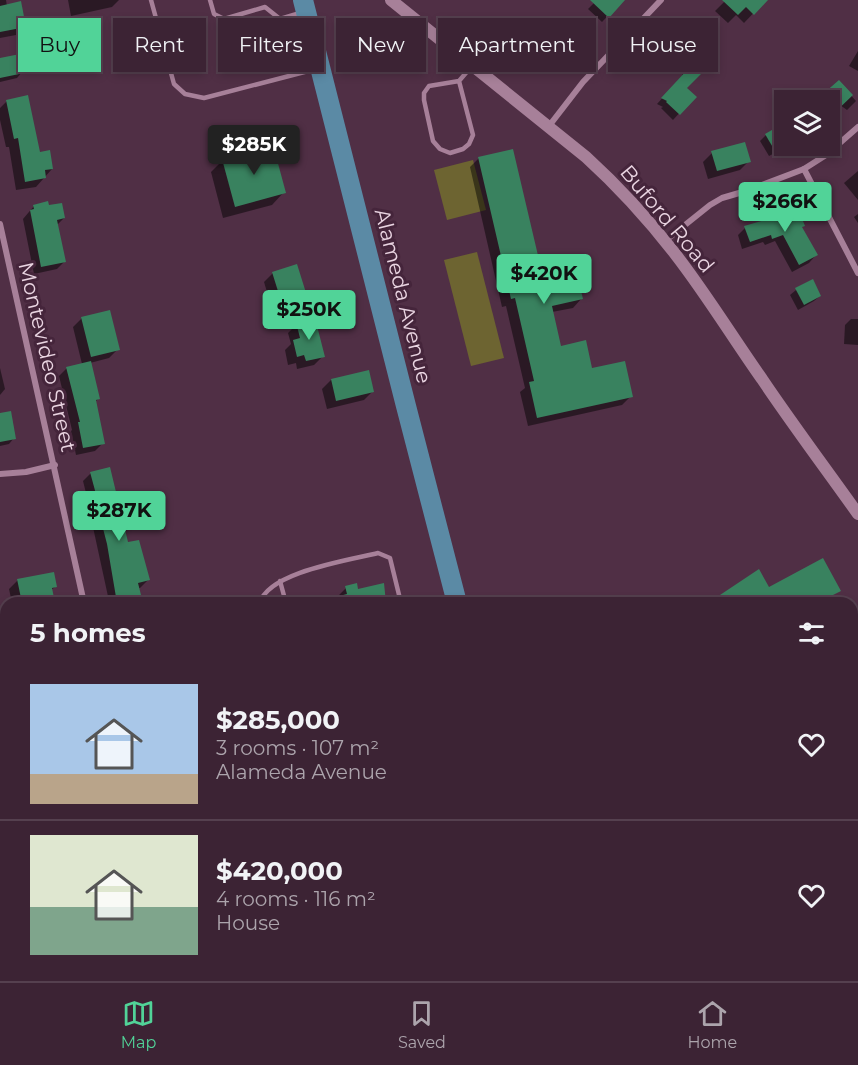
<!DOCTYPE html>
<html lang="en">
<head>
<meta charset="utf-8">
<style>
	body { margin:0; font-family:Montserrat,sans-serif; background:#472f40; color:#f1f3f6; height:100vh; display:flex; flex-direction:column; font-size:22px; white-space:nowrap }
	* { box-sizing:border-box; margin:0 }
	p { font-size:20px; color:#aca4ac }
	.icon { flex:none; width:33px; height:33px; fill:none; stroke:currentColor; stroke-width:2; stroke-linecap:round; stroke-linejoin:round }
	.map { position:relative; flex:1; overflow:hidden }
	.details { position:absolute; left:0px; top:597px; width:858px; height:384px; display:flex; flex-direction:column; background:#3c2334; border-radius:18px 18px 0 0; box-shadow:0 3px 9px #0003,0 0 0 2px #55404f }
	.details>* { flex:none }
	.top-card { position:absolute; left:18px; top:18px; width:822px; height:54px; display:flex; gap:12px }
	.buttons { position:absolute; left:774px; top:90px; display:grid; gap:12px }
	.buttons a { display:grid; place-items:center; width:66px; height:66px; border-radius:0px; background:#3c2334; box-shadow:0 3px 9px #0003,0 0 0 2px #55404f; font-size:30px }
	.price { position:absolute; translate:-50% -51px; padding:0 14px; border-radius:6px; background:#51d398; color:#111; font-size:20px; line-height:39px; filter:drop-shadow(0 2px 3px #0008) }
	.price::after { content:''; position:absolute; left:50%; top:36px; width:18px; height:14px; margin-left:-9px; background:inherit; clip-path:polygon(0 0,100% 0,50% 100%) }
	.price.current { background:#222; color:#fff }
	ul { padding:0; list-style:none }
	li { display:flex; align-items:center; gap:18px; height:150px; padding:0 30px }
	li+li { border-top:2px solid #55404f }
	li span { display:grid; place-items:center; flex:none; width:168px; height:120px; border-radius:0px; color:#555 }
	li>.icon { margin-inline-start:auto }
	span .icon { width:72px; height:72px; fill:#fffc; stroke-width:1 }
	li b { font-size:26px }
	h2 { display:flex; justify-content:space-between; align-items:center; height:72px; padding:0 30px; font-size:26px }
	.chip { padding:0 21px; border-radius:0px; background:#3c2334; box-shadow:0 3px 9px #0003,0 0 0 2px #55404f; font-size:21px; line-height:54px }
	.chip.current { background:#51d398; color:#111 }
	.tabs { display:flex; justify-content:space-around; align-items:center; height:84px; border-top:2px solid #55404f; background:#3c2334; font-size:16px; color:#aca4ac }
	.tabs a { display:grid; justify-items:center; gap:3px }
	.tabs .current { color:#51d398 }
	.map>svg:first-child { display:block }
	.green { fill:#6d6431 }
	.shadow { fill:#0007 }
	.building { fill:#39825f }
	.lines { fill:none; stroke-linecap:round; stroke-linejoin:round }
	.lane { stroke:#a78099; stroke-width:4.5 }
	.street { stroke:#a78099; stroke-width:6 }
	.secondary { stroke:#a78099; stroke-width:12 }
	.primary { stroke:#5b8aa5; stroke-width:20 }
	.labels { text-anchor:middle; stroke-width:6; stroke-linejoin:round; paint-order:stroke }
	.street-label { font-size:21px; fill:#ead5e2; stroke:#45253b }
</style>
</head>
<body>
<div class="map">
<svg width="858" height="981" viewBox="0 0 858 981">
	<rect width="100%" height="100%" fill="#502f45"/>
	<g class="green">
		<polygon points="473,160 486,210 447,220 434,170"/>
		<polygon points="477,252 504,358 471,366 444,260"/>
	</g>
	<g class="shadow">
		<polygon points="0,0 6,0 7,6 25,26 16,35 0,38"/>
		<polygon points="68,0 119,0 112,7 71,16"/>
		<polygon points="597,0 619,0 621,2 602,22 588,9"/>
		<polygon points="726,0 766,0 744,23 736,15 728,23 715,11"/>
		<polygon points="690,50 702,62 685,88 694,97 673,120 661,108 663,107 657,104 683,75 674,66"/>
		<polygon points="858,51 858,71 849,66"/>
		<polygon points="0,60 22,72 17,78 0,82"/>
		<polygon points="839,82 856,101 847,110 840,105 830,115 830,100 819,100"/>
		<polygon points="7,101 38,153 52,169 36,187 16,190 9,147 6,147 0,120 0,108"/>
		<polygon points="784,125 784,146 788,146 769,156 760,141 766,135"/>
		<polygon points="712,153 749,161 740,170 708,179 703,162"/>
		<polygon points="479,158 543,283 582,298 573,308 552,312 560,347 631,396 622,405 528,426 520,392 525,388 506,306 502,307 470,167"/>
		<polygon points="223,160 284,192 272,205 223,218 211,172"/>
		<polygon points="858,171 858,200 844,183"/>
		<polygon points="34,206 48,207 64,218 57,225 65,261 57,269 34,274 23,219"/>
		<polygon points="858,214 858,223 854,217"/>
		<polygon points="745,228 801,228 816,255 809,263 792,272 775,241 765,245 763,242 742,249 738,235"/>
		<polygon points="273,273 305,296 296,305 273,312 264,282"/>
		<polygon points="796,290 820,296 814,301 798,310 790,295"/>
		<polygon points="82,318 118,349 109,358 90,363 98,399 95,402 103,443 95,451 76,455 71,431 72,430 59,376 67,368 82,364 73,327"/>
		<polygon points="851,319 858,319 858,345 844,344 845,325"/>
		<polygon points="297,324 323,356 314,365 297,369 296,363 288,365 285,350 291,344 288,333"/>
		<polygon points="0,368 5,389 0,395"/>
		<polygon points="331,380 373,391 364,400 327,409 322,389"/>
		<polygon points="0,415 14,438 9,444 0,446"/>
		<polygon points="91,473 127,544 148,580 140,588 137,588 141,603 108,603 109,601 91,518 92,517 83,481"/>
		<polygon points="18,580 55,587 51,590 52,598 47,603 12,603 9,589"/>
		<polygon points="346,588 385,603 325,603 327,601 337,598 337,597"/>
		<polygon points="852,636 858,647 858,662 852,668"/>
		<polygon points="858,687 858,801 852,805 852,690"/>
		<polygon points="146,975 252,975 251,981 140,981"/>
	</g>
	<g class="building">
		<polygon points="590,0 625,0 609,18"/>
		<polygon points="722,0 768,0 754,15 746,7 738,15"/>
		<polygon points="21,1 26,27 0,32 0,6"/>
		<polygon points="690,48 704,62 699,68 703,72 687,88 697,97 680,115 666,102 667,101 661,98 688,69 679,60"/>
		<polygon points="20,54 24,73 0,78 0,58"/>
		<polygon points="839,80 853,95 830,117 830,100 816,100"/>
		<polygon points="28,95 40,152 50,150 53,169 45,170 46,178 25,182 18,138 14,139 6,100"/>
		<polygon points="784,123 784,146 775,151 765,134"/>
		<polygon points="745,142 751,162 717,171 711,151"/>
		<polygon points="273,145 286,193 235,207 222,159"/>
		<polygon points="513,149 544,281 577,274 583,299 552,306 561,346 586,340 592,368 625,361 633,397 537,418 529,382 534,381 515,298 511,299 478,157"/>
		<polygon points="48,201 49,205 62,203 65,218 57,220 66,262 41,267 30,210 34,209 33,205"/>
		<polygon points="797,206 805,226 802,227 818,255 799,265 783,235 772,239 771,235 750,242 744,226 765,220"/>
		<polygon points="297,264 307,296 282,304 272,272"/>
		<polygon points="813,279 821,296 804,305 795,288"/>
		<polygon points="110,310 120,350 91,357 81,317"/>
		<polygon points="315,318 325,357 306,361 304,355 297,357 293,340 300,338 296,322"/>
		<polygon points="91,361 100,399 96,400 105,444 83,448 78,422 80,422 66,367"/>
		<polygon points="369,370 374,392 336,401 331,379"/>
		<polygon points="11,411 16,439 0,442 0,413"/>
		<polygon points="110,467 128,542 139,540 150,580 138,583 143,603 117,603 107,544 98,509 100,509 90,472"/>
		<polygon points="823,558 841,591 831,596 835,603 708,603 759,569 769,587"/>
		<polygon points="54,572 57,587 52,588 54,598 22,603 17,579"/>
		<polygon points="357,583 358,589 384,583 386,603 329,603 328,599 347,594 345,586"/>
	</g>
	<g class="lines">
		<g class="lane">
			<polyline points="151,0 174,84 185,94 204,98 316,69"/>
			<polyline points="210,0 214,14 224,19 265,7 280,19 300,13"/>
			<polyline points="459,81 473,135 469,144 463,149 450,153 440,149 433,141 424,100 424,93 429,86 459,81 471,67"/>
			<polyline points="280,581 286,603"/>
			<path d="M 260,603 C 268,572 350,560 378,553 L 390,558 L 401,603"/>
			<polyline points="0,635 6,639"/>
			<polyline points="0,827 6,818"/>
			<polyline points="129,975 129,981"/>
			<polyline points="264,975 264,981"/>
			<polyline points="426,975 426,981"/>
		</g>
		<g class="street">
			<polyline points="549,126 583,82 661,0"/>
			<polyline points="804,169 858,273"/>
			<polyline points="0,224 84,603"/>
			<polyline points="665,241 710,205 722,198 746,191 804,169 826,155 858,127"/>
			<polyline points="0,474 26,472 55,465"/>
		</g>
		<path class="secondary" d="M 391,0 L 586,157 C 619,187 649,220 676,255 C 707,295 733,338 762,379 C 793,425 826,469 858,514"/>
		<g class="primary">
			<polyline points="303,0 406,406 457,603"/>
			<polyline points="553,975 555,981"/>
		</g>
	</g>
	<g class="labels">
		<g class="street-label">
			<text transform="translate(667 219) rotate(50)" y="7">Buford Road</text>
			<text transform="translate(403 296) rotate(76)" y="7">Alameda Avenue</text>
			<text transform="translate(47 357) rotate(77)" y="7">Montevideo Street</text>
		</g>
	</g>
</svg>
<div class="buttons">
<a><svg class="icon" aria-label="layers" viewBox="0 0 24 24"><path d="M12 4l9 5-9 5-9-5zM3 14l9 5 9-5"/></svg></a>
</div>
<b class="price current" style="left:254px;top:176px">$285K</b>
<b class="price" style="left:785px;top:233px">$266K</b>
<b class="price" style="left:544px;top:305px">$420K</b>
<b class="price" style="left:309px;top:341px">$250K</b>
<b class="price" style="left:119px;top:542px">$287K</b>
<div class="top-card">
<a class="chip current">Buy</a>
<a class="chip">Rent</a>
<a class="chip">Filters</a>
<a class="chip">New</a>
<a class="chip">Apartment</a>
<a class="chip">House</a>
</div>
<section class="details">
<h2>5 homes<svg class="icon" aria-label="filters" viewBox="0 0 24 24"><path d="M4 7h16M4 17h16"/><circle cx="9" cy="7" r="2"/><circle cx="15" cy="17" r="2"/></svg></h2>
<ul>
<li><span style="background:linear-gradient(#a9c7e8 75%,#b9a48a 0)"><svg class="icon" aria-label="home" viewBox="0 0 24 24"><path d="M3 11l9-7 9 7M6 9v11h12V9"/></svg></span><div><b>$285,000</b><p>3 rooms · 107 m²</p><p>Alameda Avenue</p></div><svg class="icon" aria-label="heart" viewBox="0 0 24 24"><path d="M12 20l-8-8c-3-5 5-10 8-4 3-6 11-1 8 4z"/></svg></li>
<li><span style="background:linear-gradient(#dfe7d0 60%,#7fa58c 0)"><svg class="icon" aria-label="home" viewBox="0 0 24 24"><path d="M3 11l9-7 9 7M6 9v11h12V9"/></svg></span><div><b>$420,000</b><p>4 rooms · 116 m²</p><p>House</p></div><svg class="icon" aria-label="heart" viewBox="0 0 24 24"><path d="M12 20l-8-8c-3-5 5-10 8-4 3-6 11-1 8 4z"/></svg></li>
</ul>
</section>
</div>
<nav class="tabs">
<a class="current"><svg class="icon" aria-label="map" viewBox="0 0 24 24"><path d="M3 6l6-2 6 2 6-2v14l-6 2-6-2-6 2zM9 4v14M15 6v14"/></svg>Map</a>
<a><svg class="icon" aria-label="saved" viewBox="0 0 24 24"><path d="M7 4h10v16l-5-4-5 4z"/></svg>Saved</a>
<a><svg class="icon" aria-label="home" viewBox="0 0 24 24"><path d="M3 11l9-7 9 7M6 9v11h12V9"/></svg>Home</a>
</nav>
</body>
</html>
